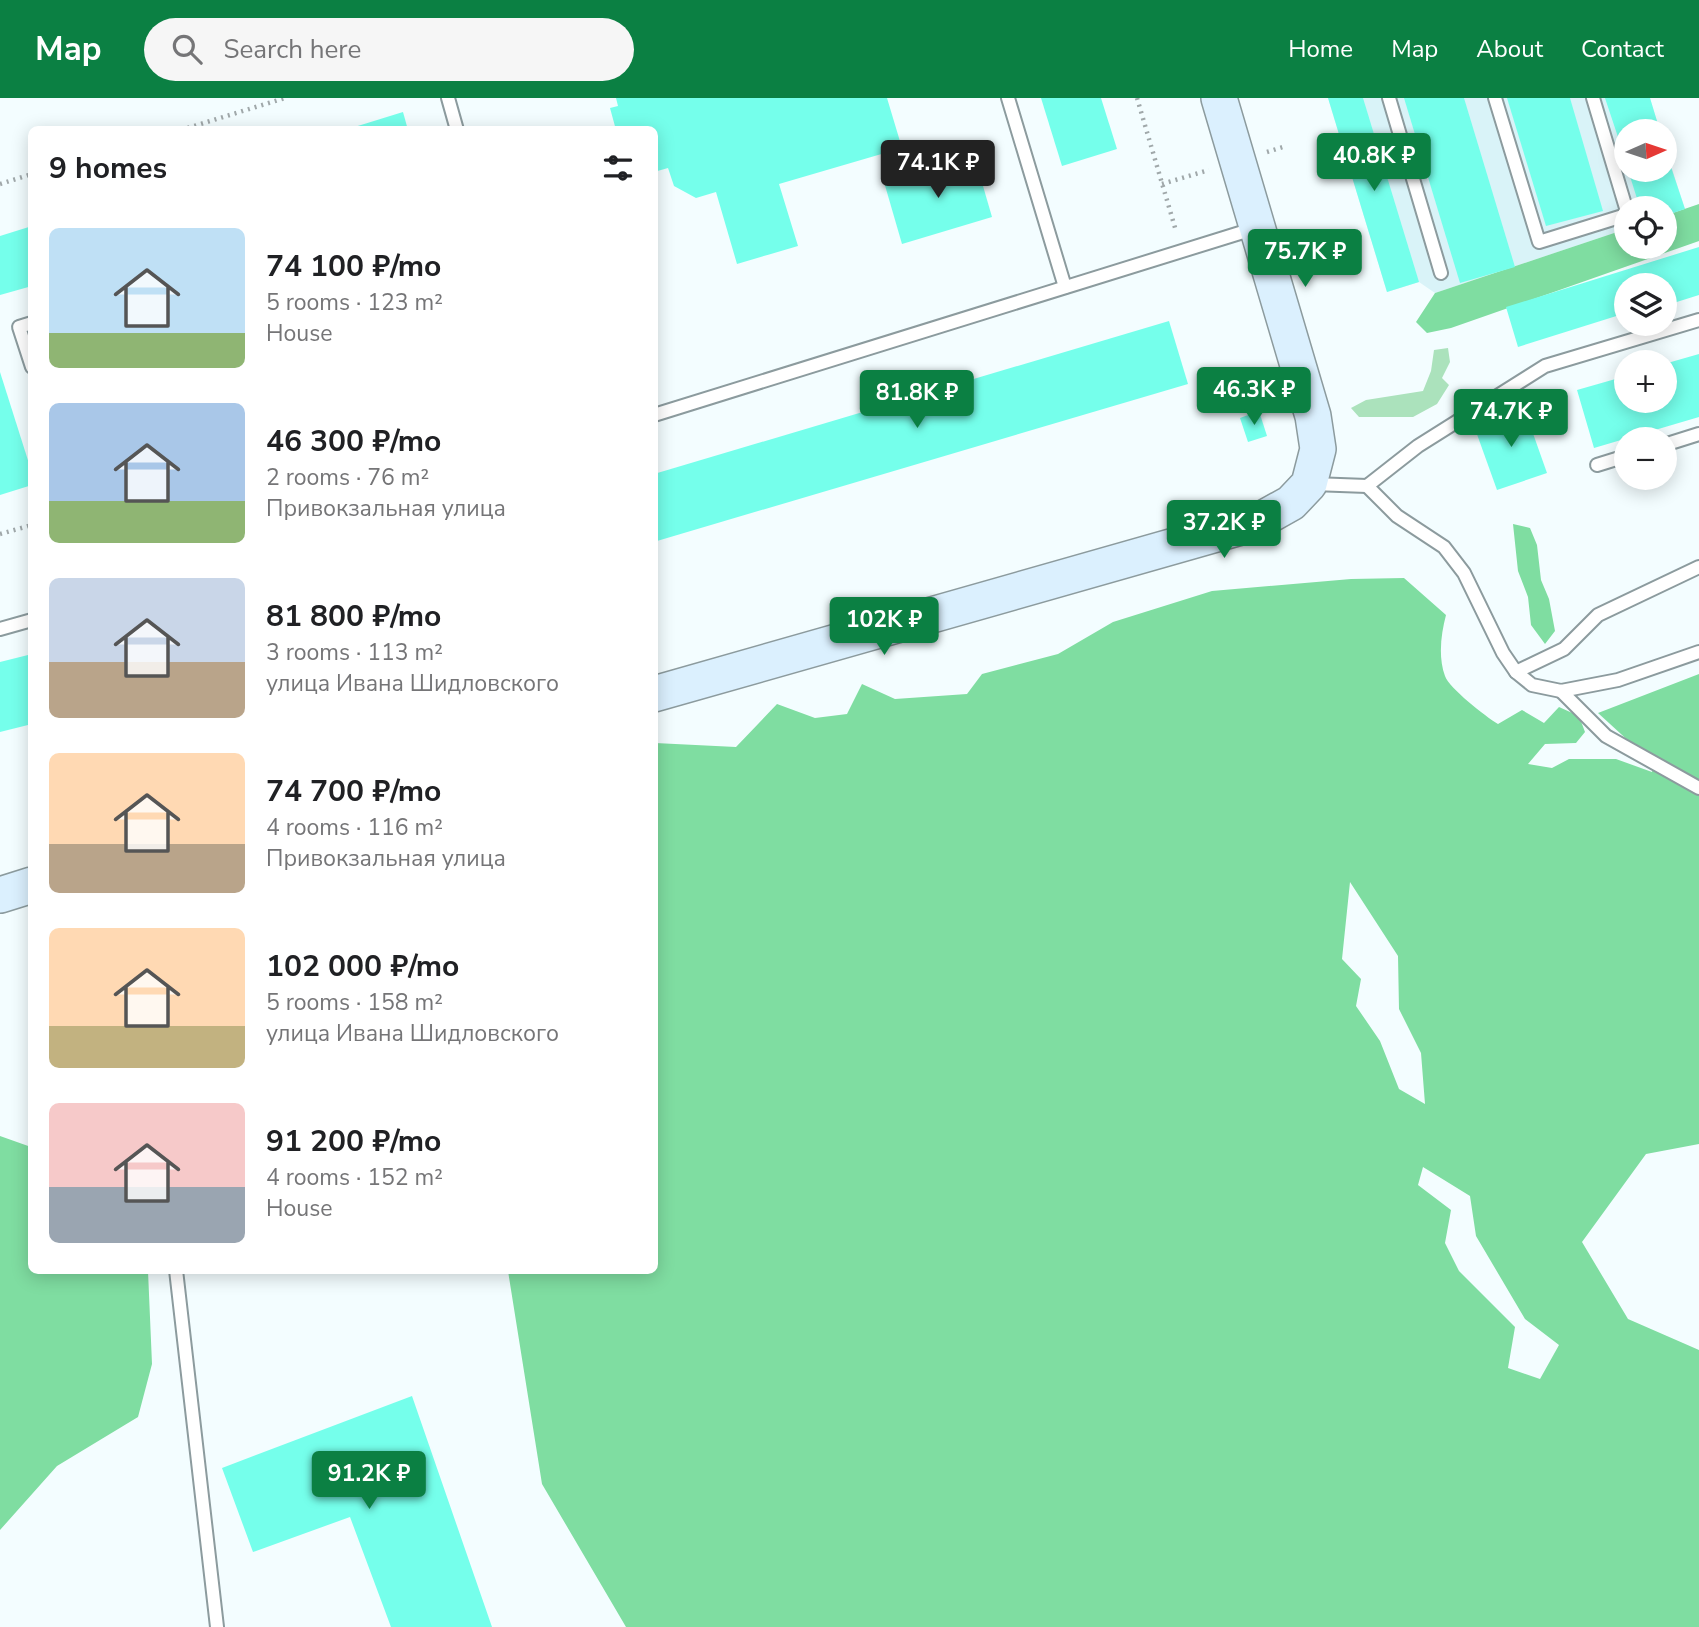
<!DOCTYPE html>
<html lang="en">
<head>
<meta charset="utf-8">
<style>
	body { margin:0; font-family:"Nunito Sans",sans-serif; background:#f6f6f6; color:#202124; height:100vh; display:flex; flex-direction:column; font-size:26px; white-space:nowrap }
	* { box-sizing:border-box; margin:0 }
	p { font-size:23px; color:#757577 }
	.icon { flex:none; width:38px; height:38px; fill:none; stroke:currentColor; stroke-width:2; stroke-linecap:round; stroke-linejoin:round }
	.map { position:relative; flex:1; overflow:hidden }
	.side { position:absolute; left:28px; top:28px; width:630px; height:1148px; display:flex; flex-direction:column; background:#fff; border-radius:10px; box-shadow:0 4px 18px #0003 }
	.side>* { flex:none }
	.needle { width:46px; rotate:87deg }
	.controls { position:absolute; left:1614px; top:21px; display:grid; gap:14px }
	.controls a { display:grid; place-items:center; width:63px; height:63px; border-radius:50%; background:#fff; box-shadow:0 4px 18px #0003; font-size:35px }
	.price { position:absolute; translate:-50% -60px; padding:0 16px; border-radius:7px; background:#0b8043; color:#fff; font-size:23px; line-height:46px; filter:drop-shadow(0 2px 4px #0008) }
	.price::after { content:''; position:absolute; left:50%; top:42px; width:21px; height:16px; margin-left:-10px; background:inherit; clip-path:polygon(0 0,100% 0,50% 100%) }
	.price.on { background:#222; color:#fff }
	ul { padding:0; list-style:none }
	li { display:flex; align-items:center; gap:21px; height:175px; padding:0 21px }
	li span { display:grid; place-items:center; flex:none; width:196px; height:140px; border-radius:10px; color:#555 }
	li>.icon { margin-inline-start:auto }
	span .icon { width:84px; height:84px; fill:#fffc; stroke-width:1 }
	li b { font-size:30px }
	h2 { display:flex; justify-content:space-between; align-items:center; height:84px; padding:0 21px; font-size:30px }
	header { display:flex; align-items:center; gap:42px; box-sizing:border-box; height:98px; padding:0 35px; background:#0b8043; color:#fff }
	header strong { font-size:33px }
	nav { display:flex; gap:38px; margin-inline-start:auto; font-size:24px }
	.search { width:490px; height:63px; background:#f6f6f6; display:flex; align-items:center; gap:18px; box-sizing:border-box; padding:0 24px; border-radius:38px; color:#757577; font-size:26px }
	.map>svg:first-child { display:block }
	.built { fill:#d9f3f8 }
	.green { fill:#abe2bc }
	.forest { fill:#7fdda1; fill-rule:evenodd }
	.building { fill:#75ffeb }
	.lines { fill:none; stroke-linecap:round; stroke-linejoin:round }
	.lane-casing { stroke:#8c9b9e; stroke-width:16 }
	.secondary-casing { stroke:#8c9b9e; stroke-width:38 }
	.path { stroke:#a0a8aa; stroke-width:4.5; stroke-dasharray:2 5; stroke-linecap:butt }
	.lane { stroke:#fff; stroke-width:12 }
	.secondary { stroke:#dbf0fe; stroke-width:35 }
</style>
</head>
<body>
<header>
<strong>Map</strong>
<div class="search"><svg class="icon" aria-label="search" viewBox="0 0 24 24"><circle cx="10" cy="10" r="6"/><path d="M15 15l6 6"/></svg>Search here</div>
<nav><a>Home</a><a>Map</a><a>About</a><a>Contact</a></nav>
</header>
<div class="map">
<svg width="1699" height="1529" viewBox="0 0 1699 1529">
	<rect width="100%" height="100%" fill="#f3fdff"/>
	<polygon class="built" points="1328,0 1650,0 1660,33 1626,33 1626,72 1664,72 1664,46 1685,111 1626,110 1626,131 1435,195 1419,184 1387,194"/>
	<polygon class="green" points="1448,250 1450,264 1442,280 1449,287 1437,306 1413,319 1359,319 1351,310 1366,302 1423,293 1431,273 1434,252"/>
	<g class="forest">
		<polygon points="1699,106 1699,143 1451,230 1427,235 1416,224 1435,195 1626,131 1626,149 1664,149 1664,118"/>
		<polygon points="1513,426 1530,430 1537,447 1541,482 1549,501 1555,533 1545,546 1531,527 1528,499 1518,473"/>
		<path d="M 1404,480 L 1446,517 C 1441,536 1438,559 1445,578 C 1449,590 1485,618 1498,626 L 1522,612 L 1544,625 L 1559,609 L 1579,618 L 1585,634 L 1576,645 L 1545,646 L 1528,666 L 1552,670 L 1569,661 L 1616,661 L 1652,674 L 1655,659 L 1633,647 L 1598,615 L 1699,576 L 1699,1046 L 1646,1056 L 1582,1144 L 1628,1221 L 1699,1252 L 1699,1529 L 626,1529 L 542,1386 L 508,1173 L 654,1172 L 655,645 L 736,649 L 777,606 L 815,620 L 847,616 L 862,586 L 895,601 L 967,596 L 982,576 L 1058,556 L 1113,524 L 1212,493 L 1351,481 ZM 1350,784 L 1398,858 L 1399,911 L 1421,955 L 1425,1006 L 1399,991 L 1380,943 L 1356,908 L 1361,881 L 1342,861 ZM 1423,1069 L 1470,1098 L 1476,1138 L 1525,1221 L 1559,1247 L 1540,1281 L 1508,1270 L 1515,1229 L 1459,1173 L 1445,1145 L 1451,1112 L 1418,1087 Z"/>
		<polygon points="0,1038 31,1049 32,1172 148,1173 152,1266 138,1319 57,1368 0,1432"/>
	</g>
	<g class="building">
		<polygon points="616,0 887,0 902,50 779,86 798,148 737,166 716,94 696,100 674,88 668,70 654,74 654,32 616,32 610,10 618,8"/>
		<polygon points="1041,0 1101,0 1117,51 1062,68"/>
		<polygon points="1328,0 1363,0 1419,184 1387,194"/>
		<polygon points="1404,0 1464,0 1515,169 1460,185"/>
		<polygon points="1507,0 1570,0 1603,113 1546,128"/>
		<polygon points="1605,0 1650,0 1660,33 1626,33 1626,63"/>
		<polygon points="403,14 408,32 349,32 348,31"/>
		<polygon points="1664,48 1685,111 1664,118 1664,110 1640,110 1628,72 1664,72"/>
		<polygon points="974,57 992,119 902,146 884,84"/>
		<polygon points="32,128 32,188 0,197 0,138"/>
		<polygon points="1699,149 1699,197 1664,208 1664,187 1626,187 1626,215 1518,249 1506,209"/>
		<polygon points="1169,223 1188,286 657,443 654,435 654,376"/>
		<polygon points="1699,256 1699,319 1594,350 1577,292 1626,278 1626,303 1664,303 1664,266"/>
		<polygon points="0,274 32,375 32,387 0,397"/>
		<polygon points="1524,310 1547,375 1497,392 1474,328"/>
		<polygon points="1259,313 1267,338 1248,344 1240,320"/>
		<polygon points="32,556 32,626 0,634 0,564"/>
		<polygon points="412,1298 492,1529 391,1529 350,1419 253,1454 222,1370"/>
	</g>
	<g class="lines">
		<g class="lane-casing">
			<g id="lane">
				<polyline points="448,0 457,32"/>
				<polyline points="1008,0 1065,189"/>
				<polyline points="1389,0 1441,175"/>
				<polyline points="1495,0 1539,144 1626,117"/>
				<polyline points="1593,0 1626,110"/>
				<polyline points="32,225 19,229 32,269"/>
				<polyline points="654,317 1256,130"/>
				<polyline points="1664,347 1699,336"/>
				<polyline points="1597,367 1626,358"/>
				<polyline points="1313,386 1367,388 1418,348 1545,268 1699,222"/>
				<polyline points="1367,388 1397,418 1444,449 1464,475 1503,555 1516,574 1532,587 1561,593 1618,582 1699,554"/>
				<polyline points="0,531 32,522"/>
				<polyline points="1516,574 1564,551 1598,517 1699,469"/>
				<polyline points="1561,593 1606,638 1699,690"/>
				<polyline points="176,1172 217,1529"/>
			</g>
		</g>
		<g class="secondary-casing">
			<g id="secondary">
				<polyline points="654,596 1255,425 1291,405 1309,386 1318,351 1313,318 1219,0"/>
				<polyline points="0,797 32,787"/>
			</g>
		</g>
		<g class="path">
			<polyline points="1137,0 1176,133"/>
			<polyline points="181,32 285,0"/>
			<polyline points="1267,54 1286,48"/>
			<polyline points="0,86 32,76"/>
			<polyline points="1162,86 1209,72"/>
			<polyline points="0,436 32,427"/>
		</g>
		<use href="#lane" class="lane"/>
		<use href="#secondary" class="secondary"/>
	</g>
</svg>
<div class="controls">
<a><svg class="needle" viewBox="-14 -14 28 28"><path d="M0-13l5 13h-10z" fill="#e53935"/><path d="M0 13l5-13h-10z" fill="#757577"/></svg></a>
<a><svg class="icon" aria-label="locate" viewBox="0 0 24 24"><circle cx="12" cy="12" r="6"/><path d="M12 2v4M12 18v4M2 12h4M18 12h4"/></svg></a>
<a><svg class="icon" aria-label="layers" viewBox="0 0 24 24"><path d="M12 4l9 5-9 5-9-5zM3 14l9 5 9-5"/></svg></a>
<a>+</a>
<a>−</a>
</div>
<b class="price" style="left:1374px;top:95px">40.8K ₽</b>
<b class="price on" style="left:938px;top:102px">74.1K ₽</b>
<b class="price" style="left:1305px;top:191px">75.7K ₽</b>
<b class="price" style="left:1254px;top:329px">46.3K ₽</b>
<b class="price" style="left:917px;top:332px">81.8K ₽</b>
<b class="price" style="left:1511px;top:351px">74.7K ₽</b>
<b class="price" style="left:1224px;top:462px">37.2K ₽</b>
<b class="price" style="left:884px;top:559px">102K ₽</b>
<b class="price" style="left:369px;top:1413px">91.2K ₽</b>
<section class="side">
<h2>9 homes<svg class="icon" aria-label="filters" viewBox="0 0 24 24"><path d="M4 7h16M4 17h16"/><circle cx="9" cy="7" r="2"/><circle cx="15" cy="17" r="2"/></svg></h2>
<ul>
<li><span style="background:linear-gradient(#bfe0f5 75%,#8fb573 0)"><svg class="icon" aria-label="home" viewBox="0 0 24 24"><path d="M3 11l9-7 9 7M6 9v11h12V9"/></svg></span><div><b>74 100 ₽/mo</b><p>5 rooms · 123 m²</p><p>House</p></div></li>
<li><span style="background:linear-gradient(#a9c7e8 70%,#8fb573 0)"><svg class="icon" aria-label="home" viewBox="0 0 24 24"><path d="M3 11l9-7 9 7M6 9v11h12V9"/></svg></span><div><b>46 300 ₽/mo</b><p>2 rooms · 76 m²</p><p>Привокзальная улица</p></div></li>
<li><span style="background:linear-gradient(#c9d6e8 60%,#b9a48a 0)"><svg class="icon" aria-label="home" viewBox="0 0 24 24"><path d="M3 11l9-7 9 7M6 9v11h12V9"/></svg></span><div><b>81 800 ₽/mo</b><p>3 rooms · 113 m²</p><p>улица Ивана Шидловского</p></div></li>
<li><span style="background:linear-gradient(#ffd9b3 65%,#b9a48a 0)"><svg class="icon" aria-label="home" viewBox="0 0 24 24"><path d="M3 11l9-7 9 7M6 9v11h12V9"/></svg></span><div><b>74 700 ₽/mo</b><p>4 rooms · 116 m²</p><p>Привокзальная улица</p></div></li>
<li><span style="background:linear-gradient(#ffd9b3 70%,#c2b280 0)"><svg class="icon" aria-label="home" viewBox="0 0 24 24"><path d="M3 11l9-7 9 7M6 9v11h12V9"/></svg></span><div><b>102 000 ₽/mo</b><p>5 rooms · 158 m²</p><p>улица Ивана Шидловского</p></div></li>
<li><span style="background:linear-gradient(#f6c9c9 60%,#9aa5b1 0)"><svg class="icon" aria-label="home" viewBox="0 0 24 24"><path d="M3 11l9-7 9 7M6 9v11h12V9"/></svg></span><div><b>91 200 ₽/mo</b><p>4 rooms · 152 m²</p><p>House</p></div></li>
</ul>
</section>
</div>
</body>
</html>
